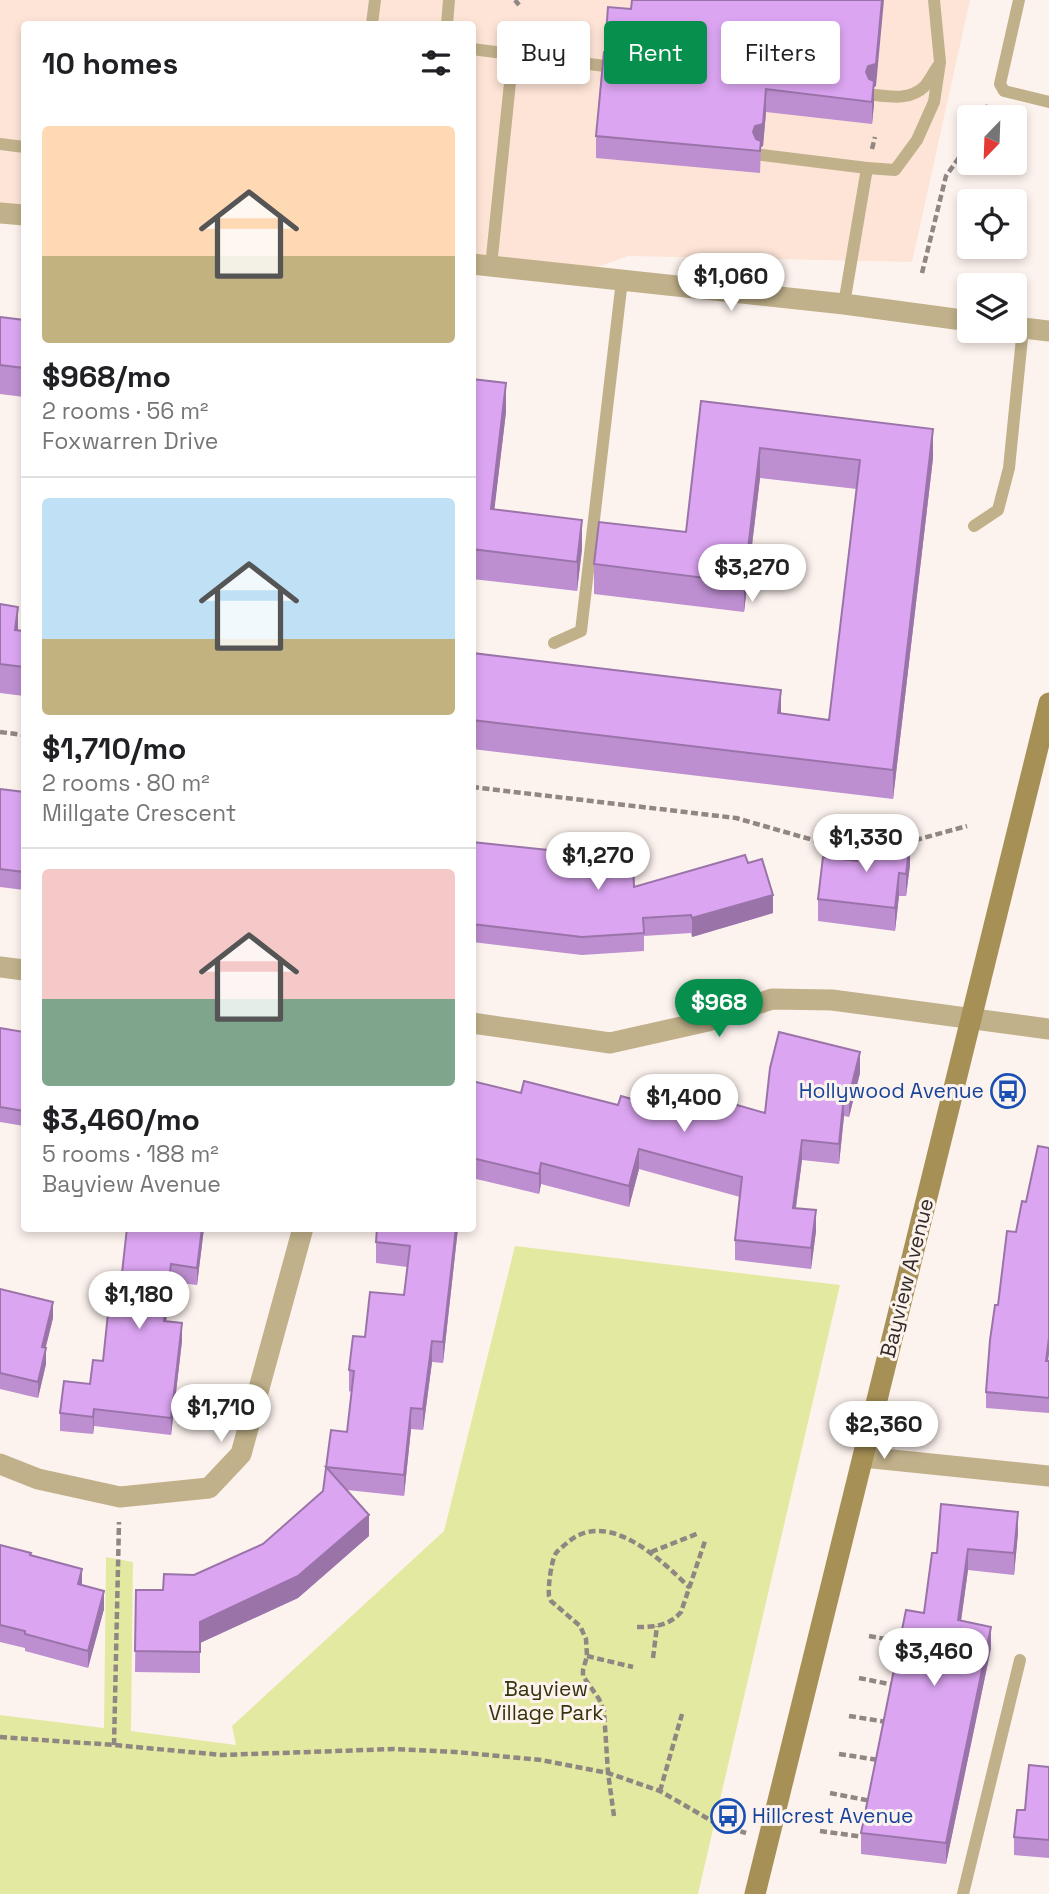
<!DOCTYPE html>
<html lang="en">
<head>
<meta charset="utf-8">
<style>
	body { margin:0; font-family:"Space Grotesk",sans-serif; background:#f2f2f2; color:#202124; height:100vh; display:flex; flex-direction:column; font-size:26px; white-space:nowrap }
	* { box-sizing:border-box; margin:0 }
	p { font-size:23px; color:#757577 }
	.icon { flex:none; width:38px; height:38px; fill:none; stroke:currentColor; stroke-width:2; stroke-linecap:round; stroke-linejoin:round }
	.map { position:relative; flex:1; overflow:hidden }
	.panel { position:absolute; left:21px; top:21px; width:455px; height:1211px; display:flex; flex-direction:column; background:#fff; border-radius:7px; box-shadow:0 4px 10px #0003 }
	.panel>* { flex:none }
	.top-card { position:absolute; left:497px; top:21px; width:446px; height:63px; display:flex; gap:14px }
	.needle { width:46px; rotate:203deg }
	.buttons { position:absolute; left:957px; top:105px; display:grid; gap:14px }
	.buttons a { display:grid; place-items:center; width:70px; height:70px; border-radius:7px; background:#fff; box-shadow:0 4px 10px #0003; font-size:35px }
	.price { position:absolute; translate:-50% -60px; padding:0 16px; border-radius:24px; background:#fff; color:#222; font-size:23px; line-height:46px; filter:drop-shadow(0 2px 4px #0008) }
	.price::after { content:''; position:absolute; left:50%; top:42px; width:21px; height:16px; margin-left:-10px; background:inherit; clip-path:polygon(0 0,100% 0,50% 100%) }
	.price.current { background:#068f4d; color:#fff }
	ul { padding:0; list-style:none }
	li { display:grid; align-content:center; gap:14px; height:371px; padding:0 21px }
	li+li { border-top:2px solid #e0e0e0 }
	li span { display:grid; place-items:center; height:217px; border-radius:7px; color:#555 }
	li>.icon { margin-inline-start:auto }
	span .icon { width:126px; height:126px; fill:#fffc; stroke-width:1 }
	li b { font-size:30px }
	h2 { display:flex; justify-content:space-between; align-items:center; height:84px; padding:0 21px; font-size:30px }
	.tag { padding:0 24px; border-radius:7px; background:#fff; box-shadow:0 4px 10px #0003; font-size:24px; line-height:63px }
	.tag.current { background:#068f4d; color:#fff }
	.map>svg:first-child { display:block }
	.built { fill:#fde4d6 }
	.green { fill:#e4e9a2 }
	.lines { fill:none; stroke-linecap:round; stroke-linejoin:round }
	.path { stroke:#918782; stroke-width:4.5; stroke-dasharray:7 3.5; stroke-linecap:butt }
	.service { stroke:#c1b18b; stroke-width:12 }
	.minor { stroke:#c1b18b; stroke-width:21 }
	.secondary { stroke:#a79055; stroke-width:21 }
	.wall { fill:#bd8ed0 }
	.shaded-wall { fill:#9a74a9 }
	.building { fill:#dca5f2; stroke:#9a74a9; stroke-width:2 }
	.labels { text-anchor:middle; stroke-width:6; stroke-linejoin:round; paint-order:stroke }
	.transit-label { font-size:21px; fill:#164399; stroke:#fdf3ee; text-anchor:end }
	.street-label { font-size:21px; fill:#342b26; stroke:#fdf3ee }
	.park-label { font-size:21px; fill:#33340a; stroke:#fdf3ee }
</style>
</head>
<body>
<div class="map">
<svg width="1049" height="1894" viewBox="0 0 1049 1894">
	<rect width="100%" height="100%" fill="#fdf3ee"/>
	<polygon class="built" points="0,0 970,0 912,262 628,256 586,271 473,259 472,24 24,24 24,209 0,207"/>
	<polygon class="green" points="515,1246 840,1285 698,1894 0,1894 0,1715 104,1728 106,1557 133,1562 131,1731 236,1745 232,1726 444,1531"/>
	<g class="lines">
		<g class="path">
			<polyline points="515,0 519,5"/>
			<polyline points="983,117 988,105"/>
			<polyline points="872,149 875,137"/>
			<polyline points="922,273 946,176 970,142"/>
			<polyline points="0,732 24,735"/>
			<polyline points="472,787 736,818 834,846 861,847"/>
			<polyline points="905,843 967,826"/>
			<polyline points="651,1552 699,1533"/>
			<path d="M 637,1627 C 654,1627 669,1626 681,1612 L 705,1541"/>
			<polyline points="869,1636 902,1642"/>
			<polyline points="587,1656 633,1667"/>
			<polyline points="653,1658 657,1626"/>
			<polyline points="859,1678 894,1685"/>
			<polyline points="849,1716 887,1722"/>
			<polyline points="0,1737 114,1745 222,1755 394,1749 456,1752 541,1760 608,1773 660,1791 717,1824 746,1833"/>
			<polyline points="114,1745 119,1522"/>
			<polyline points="839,1754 879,1760"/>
			<polyline points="660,1791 682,1714"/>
			<polyline points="830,1793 871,1801"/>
			<path d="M 614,1816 L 608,1773 L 604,1711 L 599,1699 L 583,1676 L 583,1670 L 587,1656 L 586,1639 L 580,1626 L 551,1601 L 549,1596 C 548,1587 551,1561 556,1553 C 559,1549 564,1546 568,1542 C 609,1508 662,1561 690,1588"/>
			<polyline points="820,1831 864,1837"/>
		</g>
		<g class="service">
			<polyline points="1019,0 1000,84 1004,91 1049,102"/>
			<polyline points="372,24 375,0"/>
			<polyline points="447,24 449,0"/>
			<polyline points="472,49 605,66"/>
			<path d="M 875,95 C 892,97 911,100 925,86 C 930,80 934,72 938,66"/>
			<polyline points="0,144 24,147"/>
			<polyline points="762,155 867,168 895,170 917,140 934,102 940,62 934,0"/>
			<polyline points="491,266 513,54"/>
			<polyline points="844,304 867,168"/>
			<polyline points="974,526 998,510 1009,468 1023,328"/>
			<polyline points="554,643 581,631 622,280"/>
			<polyline points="963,1894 1020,1660"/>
		</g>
		<g class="minor">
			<polyline points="0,213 24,215"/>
			<polyline points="472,264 844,304 970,321"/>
			<polyline points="1015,327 1049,331"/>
			<polyline points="0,967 24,970"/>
			<polyline points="472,1023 610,1043 708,1021 772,999 832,1000 1049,1029"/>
			<polyline points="863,1457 1049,1476"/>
			<polyline points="0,1464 38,1479 120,1497 209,1488 241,1454 303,1228"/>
		</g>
		<polyline class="secondary" points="755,1894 1049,703"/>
	</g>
	<g class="wall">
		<polygon points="631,9 876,86 874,87 874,104 872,124 766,112 763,146 761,147 760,173 596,158 596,136 606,51 606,34"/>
		<polygon points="0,317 24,320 24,397 0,394"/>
		<polygon points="472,379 506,412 494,510 582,549 577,591 472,579"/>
		<polygon points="701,401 933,458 893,799 472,749 472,653 781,714 829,720 857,489 760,478 744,612 594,594 594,564 686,532"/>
		<polygon points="0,604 18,630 24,631 24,696 0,693"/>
		<polygon points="0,789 24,792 24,890 0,887"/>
		<polygon points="472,842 576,864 634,887 748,863 773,913 692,937 691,933 644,936 644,951 582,955 472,942"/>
		<polygon points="857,861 910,865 906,896 899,896 895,931 818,921 818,899"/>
		<polygon points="0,1028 24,1032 24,1126 0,1122"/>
		<polygon points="860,1073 849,1117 844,1116 839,1164 802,1160 796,1208 816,1231 811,1269 735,1260 735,1240 740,1197 639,1169 629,1207 541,1184 539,1194 472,1178 472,1081 521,1093 618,1105 660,1107 690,1098 765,1113"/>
		<polygon points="1049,1148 1049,1353 1048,1361 1049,1361 1049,1413 986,1408 986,1392 998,1305 1016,1232 1026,1202"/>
		<polygon points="127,1228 204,1228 197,1285 171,1282 166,1322 182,1341 171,1435 94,1426 93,1434 60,1431 60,1413 90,1384 103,1361 120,1291"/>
		<polygon points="458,1228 443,1363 432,1362 423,1430 411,1429 404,1496 347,1490 369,1536 298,1598 200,1643 200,1673 135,1672 136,1590 163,1590 263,1544 323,1491 331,1430 347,1432 351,1392 349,1391 349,1370 365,1337 404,1295 407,1267 376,1263 376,1242"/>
		<polygon points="0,1289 53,1318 45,1348 46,1364 38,1398 0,1389"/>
		<polygon points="1018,1533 1014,1575 968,1570 961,1621 991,1648 946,1864 861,1854 861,1833 924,1613 937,1553"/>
		<polygon points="0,1545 31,1555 82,1585 104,1609 88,1668 25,1651 25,1648 0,1642"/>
		<polygon points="1049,1767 1049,1858 1014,1855 1014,1837 1025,1810"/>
	</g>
	<g class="shaded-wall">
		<polygon points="882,0 884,0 876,86 874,87 874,104 872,124 872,102 866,72"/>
		<polygon points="766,89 766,112 763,146 761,147 760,173 761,147 753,132"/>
		<polygon points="506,383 506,412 491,538 491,509"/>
		<polygon points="933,429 933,458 893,799 893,770"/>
		<polygon points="760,448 760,478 744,612 744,583"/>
		<polygon points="582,520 582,549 577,591 577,562"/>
		<polygon points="18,607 18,636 15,630"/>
		<polygon points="781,690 781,720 778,713"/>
		<polygon points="910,842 910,865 906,896 906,874"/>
		<polygon points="899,873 899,896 895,931 895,908"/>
		<polygon points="773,895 773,913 692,937 692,918"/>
		<polygon points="860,1052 860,1073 849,1117 849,1096"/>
		<polygon points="844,1095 844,1116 839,1164 839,1144"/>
		<polygon points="802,1140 802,1160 793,1228 793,1208"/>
		<polygon points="639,1149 639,1169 629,1207 629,1186"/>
		<polygon points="541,1163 541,1184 539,1194 539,1174"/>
		<polygon points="816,1210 816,1231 811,1269 811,1248"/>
		<polygon points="202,1228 204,1228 197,1285 197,1268"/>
		<polygon points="456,1228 458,1228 443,1363 443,1342"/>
		<polygon points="171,1264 171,1282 164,1338 164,1321"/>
		<polygon points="53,1302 53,1318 42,1363 42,1347"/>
		<polygon points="182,1323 182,1341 171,1435 171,1418"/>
		<polygon points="1049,1338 1049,1353 1046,1376 1046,1361"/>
		<polygon points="432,1341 432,1362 423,1430 423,1409"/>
		<polygon points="46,1348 46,1364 38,1398 38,1382"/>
		<polygon points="411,1408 411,1429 404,1496 404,1475"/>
		<polygon points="94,1409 94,1426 93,1434 93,1417"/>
		<polygon points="1018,1512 1018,1533 1014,1575 1014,1553"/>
		<polygon points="369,1515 369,1536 298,1598 200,1643 200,1673 200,1622"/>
		<polygon points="968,1549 968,1570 958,1642 958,1620"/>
		<polygon points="82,1569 82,1586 78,1584"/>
		<polygon points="104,1591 104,1609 88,1668 88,1651"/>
		<polygon points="991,1627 991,1648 946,1864 946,1843"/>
	</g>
	<g class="building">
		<polygon points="632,0 882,0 876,64 868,66 866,72 869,79 874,81 872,102 766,89 763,124 755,126 753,132 756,139 761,141 760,151 596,136 604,52 611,49 614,44 611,37 606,34 608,7 631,9"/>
		<polygon points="0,317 24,320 24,368 0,365"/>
		<polygon points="472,379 506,383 491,509 582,520 577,562 472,549"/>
		<polygon points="701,401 933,429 893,770 472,720 472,653 781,690 778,713 829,720 860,460 760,448 744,583 594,564 599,522 686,532"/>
		<polygon points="0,604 18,607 15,630 24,631 24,667 0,664"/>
		<polygon points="0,789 24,792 24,872 0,869"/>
		<polygon points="860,836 910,842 906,874 899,873 895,908 818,899 823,857 857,861"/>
		<polygon points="472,842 576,853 575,865 633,861 634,887 745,855 748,863 762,859 773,895 692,918 691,915 643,918 644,933 582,937 472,924"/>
		<polygon points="0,1028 24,1032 24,1111 0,1107"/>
		<polygon points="779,1032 860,1052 849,1096 844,1095 839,1144 802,1140 793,1208 816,1210 811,1248 735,1240 742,1177 639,1149 629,1186 541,1163 539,1174 472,1158 472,1081 521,1093 524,1081 618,1105 621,1096 660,1107 665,1090 690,1098 692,1092 765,1113 770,1068"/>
		<polygon points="1038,1146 1049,1148 1049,1338 1046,1361 1049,1361 1049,1398 986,1392 990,1340 995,1305 998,1305 1007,1231 1016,1232 1022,1201 1026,1202"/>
		<polygon points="127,1228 202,1228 197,1268 171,1264 164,1321 182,1323 171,1418 94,1409 93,1417 60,1413 64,1381 90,1384 93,1360 103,1361 109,1304 117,1305 120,1291"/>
		<polygon points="377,1228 456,1228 443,1342 432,1341 423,1409 411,1408 404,1475 326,1467 369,1515 298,1576 200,1622 200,1652 135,1651 136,1590 163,1590 164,1574 194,1575 263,1544 323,1491 331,1430 347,1432 354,1371 349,1370 353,1336 365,1337 370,1292 404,1295 410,1246 376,1242"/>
		<polygon points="0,1289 53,1302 42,1347 46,1348 38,1382 0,1373"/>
		<polygon points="941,1504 1018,1512 1014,1553 968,1549 958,1620 991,1627 946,1843 861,1833 906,1610 924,1613 932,1553 937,1553"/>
		<polygon points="0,1545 31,1553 30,1555 82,1569 78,1584 104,1591 88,1651 25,1634 25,1631 0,1625"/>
		<polygon points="1029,1765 1049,1767 1049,1840 1014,1837 1017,1810 1025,1810"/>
	</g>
	<defs>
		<g id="bus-ring" transform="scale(1.75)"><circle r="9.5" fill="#fdf3ee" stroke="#1a4fb4" stroke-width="1.5"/><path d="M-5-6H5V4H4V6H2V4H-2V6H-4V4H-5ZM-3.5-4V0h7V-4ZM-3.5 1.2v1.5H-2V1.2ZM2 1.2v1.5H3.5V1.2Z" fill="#1a4fb4"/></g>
	</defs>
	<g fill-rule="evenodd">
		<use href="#bus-ring" x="1008" y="1091"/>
		<use href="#bus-ring" x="728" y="1816"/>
	</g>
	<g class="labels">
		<g class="transit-label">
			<text x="984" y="1098">Hollywood Avenue</text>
			<text x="752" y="1823" text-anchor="start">Hillcrest Avenue</text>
		</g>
		<g class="street-label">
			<text transform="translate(907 1278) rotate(-76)" y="7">Bayview Avenue</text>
		</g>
		<g class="park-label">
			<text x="546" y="1696">Bayview<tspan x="546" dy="24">Village Park</tspan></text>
		</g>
	</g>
</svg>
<div class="buttons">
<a><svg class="needle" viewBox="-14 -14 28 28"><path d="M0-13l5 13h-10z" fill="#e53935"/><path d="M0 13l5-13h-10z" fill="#757577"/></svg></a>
<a><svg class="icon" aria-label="locate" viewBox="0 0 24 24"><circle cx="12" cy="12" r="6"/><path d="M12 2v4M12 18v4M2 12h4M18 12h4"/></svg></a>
<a><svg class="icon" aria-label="layers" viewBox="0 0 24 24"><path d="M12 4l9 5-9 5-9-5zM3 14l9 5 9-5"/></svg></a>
</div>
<b class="price" style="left:731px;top:313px">$1,060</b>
<b class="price" style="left:752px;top:604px">$3,270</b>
<b class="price" style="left:866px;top:874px">$1,330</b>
<b class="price" style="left:598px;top:892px">$1,270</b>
<b class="price current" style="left:719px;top:1039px">$968</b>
<b class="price" style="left:684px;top:1134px">$1,400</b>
<b class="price" style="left:139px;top:1331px">$1,180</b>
<b class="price" style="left:221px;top:1444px">$1,710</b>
<b class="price" style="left:884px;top:1461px">$2,360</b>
<b class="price" style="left:934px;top:1688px">$3,460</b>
<div class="top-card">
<a class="tag">Buy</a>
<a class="tag current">Rent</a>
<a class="tag">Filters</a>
</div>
<section class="panel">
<h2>10 homes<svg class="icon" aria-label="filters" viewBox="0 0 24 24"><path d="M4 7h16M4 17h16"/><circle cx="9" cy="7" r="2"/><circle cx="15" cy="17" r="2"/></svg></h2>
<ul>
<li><span style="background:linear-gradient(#ffd9b3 60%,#c2b280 0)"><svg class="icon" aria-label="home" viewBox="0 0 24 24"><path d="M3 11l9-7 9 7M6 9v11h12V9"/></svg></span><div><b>$968/mo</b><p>2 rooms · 56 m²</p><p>Foxwarren Drive</p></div></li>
<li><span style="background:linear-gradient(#bfe0f5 65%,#c2b280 0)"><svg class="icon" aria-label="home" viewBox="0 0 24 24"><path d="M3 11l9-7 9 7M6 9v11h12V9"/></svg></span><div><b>$1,710/mo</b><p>2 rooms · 80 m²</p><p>Millgate Crescent</p></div></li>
<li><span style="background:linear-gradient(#f6c9c9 60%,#7fa58c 0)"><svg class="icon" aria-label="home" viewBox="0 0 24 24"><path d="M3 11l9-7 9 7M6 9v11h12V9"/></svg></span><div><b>$3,460/mo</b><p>5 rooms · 188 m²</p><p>Bayview Avenue</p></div></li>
</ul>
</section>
</div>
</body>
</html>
